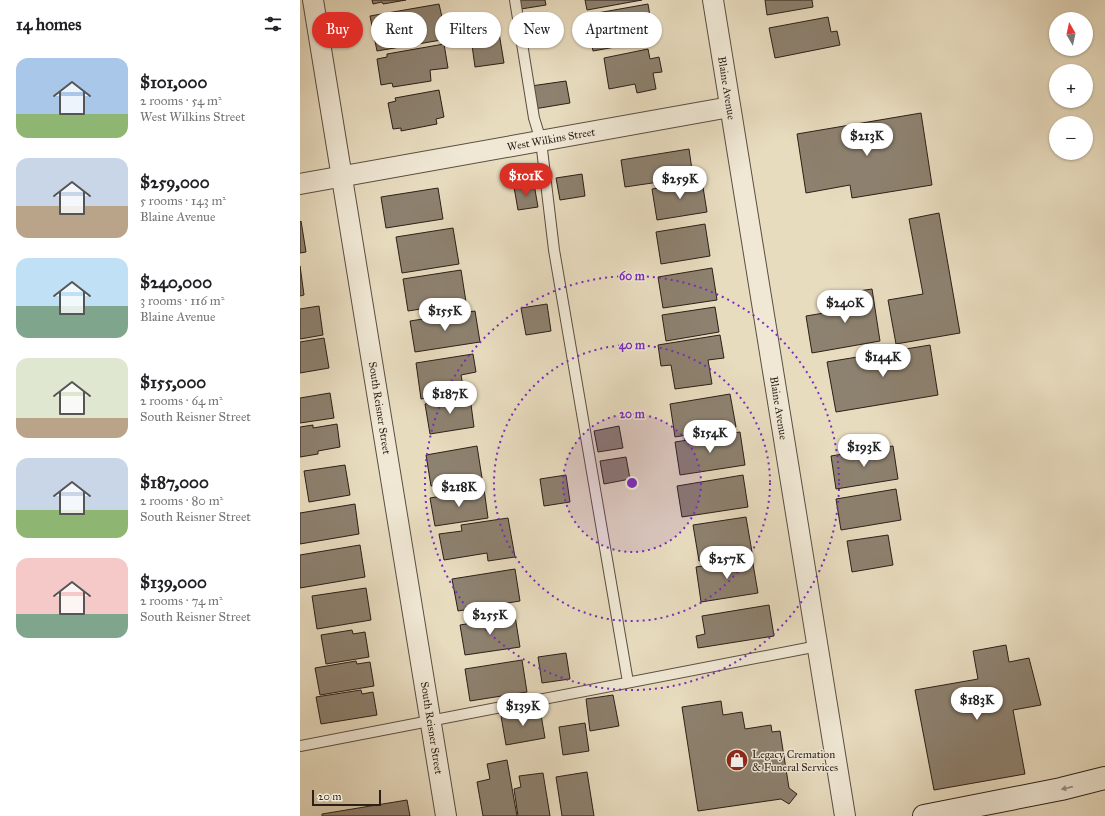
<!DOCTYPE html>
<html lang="en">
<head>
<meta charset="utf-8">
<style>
	body { margin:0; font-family:"IM FELL Great Primer",serif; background:#f6f6f6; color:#202124; height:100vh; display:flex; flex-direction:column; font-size:15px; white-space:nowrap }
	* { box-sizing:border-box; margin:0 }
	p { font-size:13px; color:#757577 }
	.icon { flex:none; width:22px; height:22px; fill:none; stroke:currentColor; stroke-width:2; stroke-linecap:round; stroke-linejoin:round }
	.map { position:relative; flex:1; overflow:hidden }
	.side { display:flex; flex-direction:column; background:#fff; width:300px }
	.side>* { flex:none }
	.hud { position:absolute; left:12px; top:12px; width:380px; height:36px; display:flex; gap:8px }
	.needle { width:26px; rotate:351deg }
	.controls { position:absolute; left:749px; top:12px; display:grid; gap:8px }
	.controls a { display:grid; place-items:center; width:44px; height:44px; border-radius:50%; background:#fff; box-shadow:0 1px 3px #0004; font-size:20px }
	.scale { position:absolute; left:12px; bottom:10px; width:69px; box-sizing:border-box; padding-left:4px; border:2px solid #2b1f18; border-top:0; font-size:11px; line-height:14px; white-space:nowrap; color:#2b1f18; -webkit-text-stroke:3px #f0e8d5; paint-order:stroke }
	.price { position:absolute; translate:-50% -34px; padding:0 9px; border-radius:14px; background:#fff; color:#222; font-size:13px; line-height:26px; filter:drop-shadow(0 1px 2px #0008) }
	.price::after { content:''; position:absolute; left:50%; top:24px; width:12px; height:9px; margin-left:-6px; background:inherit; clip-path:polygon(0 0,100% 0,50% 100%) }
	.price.current { background:#d93025; color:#fff }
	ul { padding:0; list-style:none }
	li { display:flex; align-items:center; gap:12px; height:100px; padding:0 16px }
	li span { display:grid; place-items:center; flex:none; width:112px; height:80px; border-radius:12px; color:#555 }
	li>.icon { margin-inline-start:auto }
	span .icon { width:48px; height:48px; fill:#fffc; stroke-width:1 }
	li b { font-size:17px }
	h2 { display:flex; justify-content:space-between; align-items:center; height:48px; padding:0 16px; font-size:17px }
	.chip { padding:0 14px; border-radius:18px; background:#fff; box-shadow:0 1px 3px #0004; font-size:14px; line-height:36px }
	.chip.current { background:#d93025; color:#fff }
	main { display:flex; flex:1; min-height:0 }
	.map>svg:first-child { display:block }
	.building { fill:#8d816f; stroke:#2b1f18 }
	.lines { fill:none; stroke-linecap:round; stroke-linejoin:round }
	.service-casing { stroke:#5a4e42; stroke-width:12 }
	.minor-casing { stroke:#5a4e42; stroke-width:22 }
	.secondary-casing { stroke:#2b1f18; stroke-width:24 }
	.service { stroke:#f0e8d5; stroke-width:10 }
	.minor { stroke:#f0e8d5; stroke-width:20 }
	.secondary { stroke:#f0e8d5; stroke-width:22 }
	.oneway { fill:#978e80 }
	.ring { fill:none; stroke:#7b2cbf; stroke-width:2; stroke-dasharray:2 4 }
	.labels { text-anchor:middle; stroke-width:3; stroke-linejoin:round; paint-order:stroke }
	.street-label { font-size:11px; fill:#2b1f18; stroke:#f0e8d5 }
	.poi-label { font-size:11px; fill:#2b1f18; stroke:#f0e8d5; text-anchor:start }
	.centre { fill:#7b2cbf; stroke:#f0e8d5; stroke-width:2 }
	.ring-label { font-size:12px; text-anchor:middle; font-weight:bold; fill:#7b2cbf; stroke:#f0e8d5; stroke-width:3; stroke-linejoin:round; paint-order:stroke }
</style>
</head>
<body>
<main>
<section class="side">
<h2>14 homes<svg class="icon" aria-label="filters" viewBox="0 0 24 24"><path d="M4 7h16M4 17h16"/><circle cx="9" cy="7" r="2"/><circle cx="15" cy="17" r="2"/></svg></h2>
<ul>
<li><span style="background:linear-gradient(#a9c7e8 70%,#8fb573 0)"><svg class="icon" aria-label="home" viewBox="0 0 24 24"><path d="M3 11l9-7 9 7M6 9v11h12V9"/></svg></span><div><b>$101,000</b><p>2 rooms · 54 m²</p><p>West Wilkins Street</p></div></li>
<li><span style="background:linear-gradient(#c9d6e8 60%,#b9a48a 0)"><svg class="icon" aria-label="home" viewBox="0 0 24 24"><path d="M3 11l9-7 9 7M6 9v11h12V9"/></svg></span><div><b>$259,000</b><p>5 rooms · 143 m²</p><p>Blaine Avenue</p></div></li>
<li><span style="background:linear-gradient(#bfe0f5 60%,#7fa58c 0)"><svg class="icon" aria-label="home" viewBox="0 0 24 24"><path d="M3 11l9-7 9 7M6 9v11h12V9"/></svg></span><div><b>$240,000</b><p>3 rooms · 116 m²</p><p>Blaine Avenue</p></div></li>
<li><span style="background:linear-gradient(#dfe7d0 75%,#b9a48a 0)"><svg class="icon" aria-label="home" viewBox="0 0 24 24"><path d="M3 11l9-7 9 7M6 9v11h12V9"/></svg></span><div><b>$155,000</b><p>2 rooms · 64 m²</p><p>South Reisner Street</p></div></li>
<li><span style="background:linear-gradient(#c9d6e8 65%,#8fb573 0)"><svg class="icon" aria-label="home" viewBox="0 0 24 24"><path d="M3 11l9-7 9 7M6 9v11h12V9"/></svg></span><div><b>$187,000</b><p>2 rooms · 80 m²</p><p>South Reisner Street</p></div></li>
<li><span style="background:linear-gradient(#f6c9c9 70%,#7fa58c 0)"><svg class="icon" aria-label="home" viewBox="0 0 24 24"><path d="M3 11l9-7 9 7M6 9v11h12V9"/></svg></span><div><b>$139,000</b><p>2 rooms · 74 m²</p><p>South Reisner Street</p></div></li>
</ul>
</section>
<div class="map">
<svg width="805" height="816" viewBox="0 0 805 816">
	<rect width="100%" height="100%" fill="#e8dcbf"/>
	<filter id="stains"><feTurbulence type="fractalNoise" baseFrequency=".005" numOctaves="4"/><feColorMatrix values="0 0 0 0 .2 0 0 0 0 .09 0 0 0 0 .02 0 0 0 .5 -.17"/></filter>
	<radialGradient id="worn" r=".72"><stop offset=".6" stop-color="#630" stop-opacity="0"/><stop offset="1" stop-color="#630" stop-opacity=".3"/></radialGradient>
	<g class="building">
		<polygon points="72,0 106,0 83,4 82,2 73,4"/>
		<polygon points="219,0 245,0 246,5 221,9"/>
		<polygon points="285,0 342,0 287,10"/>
		<polygon points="465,0 512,0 513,7 467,15"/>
		<polygon points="139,4 147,39 77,51 70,16"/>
		<polygon points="348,4 354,40 293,51 286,15"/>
		<polygon points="528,17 531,32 537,31 540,45 475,58 469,28"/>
		<polygon points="199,33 204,63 175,67 171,38"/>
		<polygon points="144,44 148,68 130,70 131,81 93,87 92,83 81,85 77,59 87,57 87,54"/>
		<polygon points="348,49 350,59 359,57 362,72 353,73 356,89 337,93 335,84 309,89 304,58"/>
		<polygon points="266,81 270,103 234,109 231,86"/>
		<polygon points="139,90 144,117 136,119 137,124 101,131 101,128 93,129 88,103 96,101 95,98"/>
		<polygon points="621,113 632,185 552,198 550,185 506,193 497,134"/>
		<polygon points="389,149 393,177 325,187 321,160"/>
		<polygon points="282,174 285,196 260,200 256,178"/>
		<polygon points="402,181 407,212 357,220 352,189"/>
		<polygon points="234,184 238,207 218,210 214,187"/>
		<polygon points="138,188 143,219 86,228 81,197"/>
		<polygon points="639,213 660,333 596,344 588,300 623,294 609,219"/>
		<polygon points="1,221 6,252 0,253 0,222"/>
		<polygon points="405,224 410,256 361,264 356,232"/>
		<polygon points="153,228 159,264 102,273 96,237"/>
		<polygon points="0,266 4,295 0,296"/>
		<polygon points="412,268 417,300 363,308 358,277"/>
		<polygon points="161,270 166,302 108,311 103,279"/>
		<polygon points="572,289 580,341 512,353 506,316 548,309 545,293"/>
		<polygon points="247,304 251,331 226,335 221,308"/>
		<polygon points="19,306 23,335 0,339 0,309"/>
		<polygon points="415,307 419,332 366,341 362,315"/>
		<polygon points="175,311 180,342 115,352 110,321"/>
		<polygon points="420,335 424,358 408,360 412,384 375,389 371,365 361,366 358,345"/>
		<polygon points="24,338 29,368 0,373 0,342"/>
		<polygon points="630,345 638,395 536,412 527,362"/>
		<polygon points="173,354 176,372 161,375 164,392 121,399 116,363"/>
		<polygon points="30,393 34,418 0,423 0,398"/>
		<polygon points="430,394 436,427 375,437 370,404"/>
		<polygon points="170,397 174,427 130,434 125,404"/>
		<polygon points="37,424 40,447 18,451 18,454 0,457 0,427 13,425 13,428"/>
		<polygon points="319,426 323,448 298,452 294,431"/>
		<polygon points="440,432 445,465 380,475 375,442"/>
		<polygon points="177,446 182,478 131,486 126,455"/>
		<polygon points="593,446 598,479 536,489 531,456"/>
		<polygon points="326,457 330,479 304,484 300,461"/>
		<polygon points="45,465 50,495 9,502 4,471"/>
		<polygon points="266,475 270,502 244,506 240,479"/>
		<polygon points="443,475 448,507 382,517 377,486"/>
		<polygon points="184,489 188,518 135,526 130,498"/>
		<polygon points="596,489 601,520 541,530 536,499"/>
		<polygon points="55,504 59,534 0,544 0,513"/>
		<polygon points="446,517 452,552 399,561 393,525"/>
		<polygon points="208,518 215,557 188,561 187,553 144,560 139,534 162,531 161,525"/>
		<polygon points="588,535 593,565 552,572 547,541"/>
		<polygon points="60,545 65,577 0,588 0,555"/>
		<polygon points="452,558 458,593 401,602 396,567"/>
		<polygon points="215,569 220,601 158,611 152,579"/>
		<polygon points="66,588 71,620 17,629 12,596"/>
		<polygon points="469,605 474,636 398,648 396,636 405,634 402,616"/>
		<polygon points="215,616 220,647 165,655 160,625"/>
		<polygon points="52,630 53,634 65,632 69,657 26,664 21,635"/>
		<polygon points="706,645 709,662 729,658 741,705 713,710 725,774 634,790 615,690 678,679 673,651"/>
		<polygon points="266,653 270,679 242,683 238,657"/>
		<polygon points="222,660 227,692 170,701 165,669"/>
		<polygon points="56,661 57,664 70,662 74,686 20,695 15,668"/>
		<polygon points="61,690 62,694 73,692 77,715 21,724 16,697"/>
		<polygon points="313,695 319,726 290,731 286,699"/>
		<polygon points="421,701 423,715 442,712 445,729 471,725 472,732 480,731 489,788 497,794 489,804 481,799 398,811 382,707"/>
		<polygon points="240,709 245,738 206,745 201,716"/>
		<polygon points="285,723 289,751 263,755 259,727"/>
		<polygon points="207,760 217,816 183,816 177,782 190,779 187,764"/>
		<polygon points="287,772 294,816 262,816 256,777"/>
		<polygon points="243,773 250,816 218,816 214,789 221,787 219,776"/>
		<polygon points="107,800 110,816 22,816 22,814"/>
	</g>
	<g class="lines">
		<g class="service-casing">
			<g id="service">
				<polyline points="215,0 234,118 241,141 254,250 328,682"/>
				<polyline points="0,746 518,646"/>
			</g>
		</g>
		<g class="minor-casing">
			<g id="minor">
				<polyline points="13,0 146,816"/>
				<polyline points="413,0 545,816"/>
				<polyline points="0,184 430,107"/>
			</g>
		</g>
		<g class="secondary-casing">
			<polyline id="secondary" points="624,816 761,789 805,778"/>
		</g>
		<use href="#service" class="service"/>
		<use href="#minor" class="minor"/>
		<use href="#secondary" class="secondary"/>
	</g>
	<defs><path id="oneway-solid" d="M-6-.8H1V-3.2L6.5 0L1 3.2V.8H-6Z"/></defs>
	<use class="oneway" href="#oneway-solid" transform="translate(767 788) rotate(167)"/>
	<circle cx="332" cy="483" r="69" fill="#7b2cbf" fill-opacity=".12"/>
	<g class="ring">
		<circle cx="332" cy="483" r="69"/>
		<circle cx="332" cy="483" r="138"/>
		<circle cx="332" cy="483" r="207"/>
	</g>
	<defs>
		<g id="shop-disc" transform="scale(1.15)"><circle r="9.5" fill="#8f2418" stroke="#f0e8d5"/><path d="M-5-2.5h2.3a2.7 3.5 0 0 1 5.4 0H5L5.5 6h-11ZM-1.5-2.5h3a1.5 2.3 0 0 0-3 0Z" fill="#fff"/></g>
	</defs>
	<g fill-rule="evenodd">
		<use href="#shop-disc" x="437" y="760"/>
	</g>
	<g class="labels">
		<g class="street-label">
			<text transform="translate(427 88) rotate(81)" y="4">Blaine Avenue</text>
			<text transform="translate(251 139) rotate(-10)" y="4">West Wilkins Street</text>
			<text transform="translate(80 408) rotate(81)" y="4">South Reisner Street</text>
			<text transform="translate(479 408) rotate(81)" y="4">Blaine Avenue</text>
			<text transform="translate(132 728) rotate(81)" y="4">South Reisner Street</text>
		</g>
		<g class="poi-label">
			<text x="452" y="758">Legacy Cremation<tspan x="452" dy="13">&amp; Funeral Services</tspan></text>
		</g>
	</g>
	<circle cx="332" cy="483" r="6" class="centre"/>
	<g class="ring-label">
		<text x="332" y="280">60 m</text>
		<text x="332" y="349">40 m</text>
		<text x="332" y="418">20 m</text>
	</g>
	<rect width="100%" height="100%" filter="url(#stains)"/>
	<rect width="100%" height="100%" fill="url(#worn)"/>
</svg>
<div class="controls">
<a><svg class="needle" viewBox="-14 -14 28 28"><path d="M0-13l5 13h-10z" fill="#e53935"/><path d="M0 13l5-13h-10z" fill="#757577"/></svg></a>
<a>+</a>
<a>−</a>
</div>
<div class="scale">20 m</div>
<b class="price" style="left:567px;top:157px">$213K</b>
<b class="price current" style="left:226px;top:197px">$101K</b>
<b class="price" style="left:380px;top:200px">$259K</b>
<b class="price" style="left:545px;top:324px">$240K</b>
<b class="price" style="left:145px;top:332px">$155K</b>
<b class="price" style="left:583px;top:378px">$144K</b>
<b class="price" style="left:150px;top:415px">$187K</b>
<b class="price" style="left:410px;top:454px">$154K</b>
<b class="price" style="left:564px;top:468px">$193K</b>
<b class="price" style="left:159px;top:508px">$218K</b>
<b class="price" style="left:427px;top:580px">$257K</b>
<b class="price" style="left:190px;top:636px">$255K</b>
<b class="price" style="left:677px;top:721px">$183K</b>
<b class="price" style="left:223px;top:727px">$139K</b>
<div class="hud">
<a class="chip current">Buy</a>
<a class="chip">Rent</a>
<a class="chip">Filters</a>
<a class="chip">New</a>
<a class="chip">Apartment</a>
</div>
</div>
</main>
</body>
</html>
